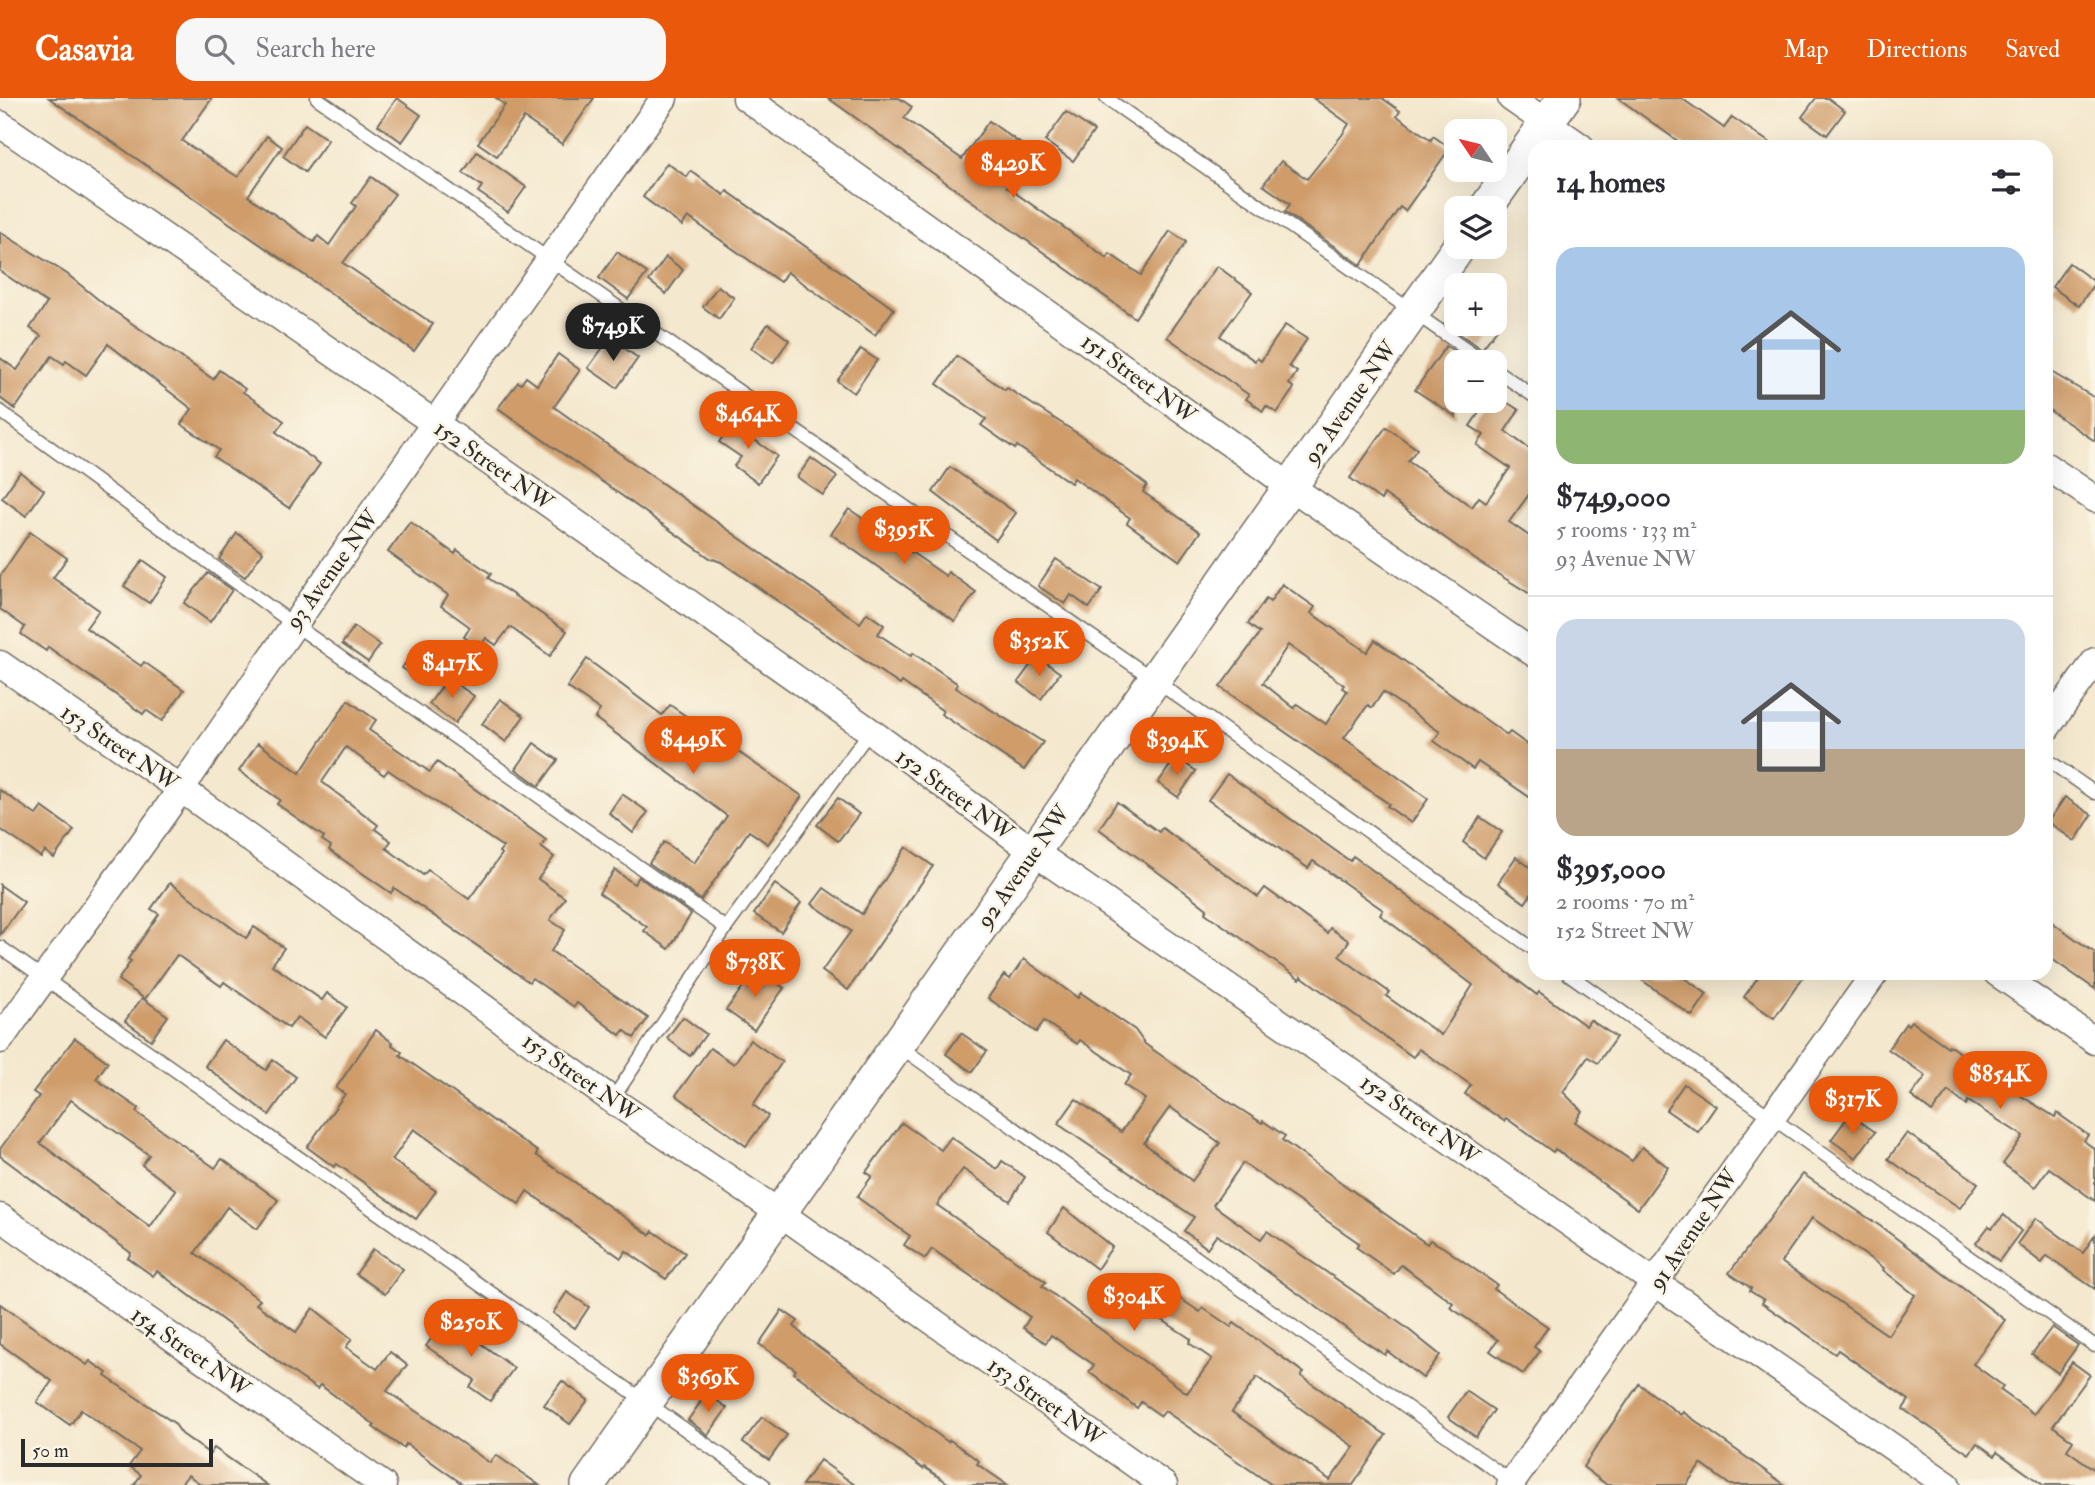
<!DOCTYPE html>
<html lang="en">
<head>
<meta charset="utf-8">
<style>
	body { margin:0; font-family:"IM FELL Double Pica",serif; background:#f7f7f7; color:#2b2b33; height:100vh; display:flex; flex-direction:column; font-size:26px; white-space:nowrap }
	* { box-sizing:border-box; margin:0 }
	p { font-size:23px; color:#7c7c81 }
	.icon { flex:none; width:38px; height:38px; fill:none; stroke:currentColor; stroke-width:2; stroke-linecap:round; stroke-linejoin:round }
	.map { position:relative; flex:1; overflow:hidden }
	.details { position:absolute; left:1528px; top:42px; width:525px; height:840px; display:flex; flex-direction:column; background:#fff; border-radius:21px; box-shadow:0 7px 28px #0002 }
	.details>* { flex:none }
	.needle { width:46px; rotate:305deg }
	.fabs { position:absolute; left:1444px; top:21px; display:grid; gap:14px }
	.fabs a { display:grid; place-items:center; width:63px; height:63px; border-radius:14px; background:#fff; box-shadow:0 7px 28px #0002; font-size:35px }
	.scale { position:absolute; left:21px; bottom:18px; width:192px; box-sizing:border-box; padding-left:7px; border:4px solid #2b2b2b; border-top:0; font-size:19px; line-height:24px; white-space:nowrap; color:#2b2b2b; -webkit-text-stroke:5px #fcf5e5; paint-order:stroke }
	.price { position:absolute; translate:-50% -60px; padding:0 16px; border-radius:24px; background:#ea580c; color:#fff; font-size:23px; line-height:46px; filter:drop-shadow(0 2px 4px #0008) }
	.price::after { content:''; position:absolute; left:50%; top:42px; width:21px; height:16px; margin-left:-10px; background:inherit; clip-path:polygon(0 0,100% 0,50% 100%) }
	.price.current { background:#222; color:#fff }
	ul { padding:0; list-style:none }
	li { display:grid; align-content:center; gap:14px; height:371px; padding:0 28px }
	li+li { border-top:2px solid #e1e1e2 }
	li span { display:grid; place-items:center; height:217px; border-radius:21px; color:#555 }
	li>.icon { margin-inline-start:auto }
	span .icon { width:126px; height:126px; fill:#fffc; stroke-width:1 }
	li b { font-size:30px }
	h2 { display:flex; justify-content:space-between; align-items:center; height:84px; padding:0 28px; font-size:30px }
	header { display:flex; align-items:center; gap:42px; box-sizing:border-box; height:98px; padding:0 35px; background:#ea580c; color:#fff }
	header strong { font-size:33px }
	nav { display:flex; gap:38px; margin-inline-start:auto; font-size:24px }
	.search { width:490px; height:63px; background:#f7f7f7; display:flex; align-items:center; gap:18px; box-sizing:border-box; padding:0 24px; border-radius:21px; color:#7c7c81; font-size:26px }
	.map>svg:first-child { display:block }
	.building { fill:#cf9c6b; fill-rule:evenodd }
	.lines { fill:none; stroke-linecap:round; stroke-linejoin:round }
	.service-casing { stroke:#716d64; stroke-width:15 }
	.minor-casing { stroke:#716d64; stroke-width:29 }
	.tertiary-casing { stroke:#716d64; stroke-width:36 }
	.service { stroke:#fff; stroke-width:12 }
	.minor { stroke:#fff; stroke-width:26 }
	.tertiary { stroke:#fff; stroke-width:33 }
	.labels { text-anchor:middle; stroke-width:5; stroke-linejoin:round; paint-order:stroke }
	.street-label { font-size:23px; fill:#2b2b2b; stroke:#fcf5e5 }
</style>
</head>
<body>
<header>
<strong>Casavia</strong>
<div class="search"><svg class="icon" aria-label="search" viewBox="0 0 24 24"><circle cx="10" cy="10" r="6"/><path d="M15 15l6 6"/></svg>Search here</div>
<nav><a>Map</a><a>Directions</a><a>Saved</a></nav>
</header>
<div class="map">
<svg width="2095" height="1387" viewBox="0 0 2095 1387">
	<rect width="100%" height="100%" fill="#fcf5e5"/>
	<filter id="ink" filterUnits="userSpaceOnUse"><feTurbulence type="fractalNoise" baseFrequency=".0143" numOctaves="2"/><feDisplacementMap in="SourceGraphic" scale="14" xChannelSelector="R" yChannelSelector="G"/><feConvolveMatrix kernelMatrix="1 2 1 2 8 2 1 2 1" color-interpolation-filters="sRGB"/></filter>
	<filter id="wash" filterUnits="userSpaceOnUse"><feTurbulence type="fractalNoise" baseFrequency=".00686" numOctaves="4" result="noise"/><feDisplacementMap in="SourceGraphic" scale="28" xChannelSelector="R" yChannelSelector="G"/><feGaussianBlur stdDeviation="1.57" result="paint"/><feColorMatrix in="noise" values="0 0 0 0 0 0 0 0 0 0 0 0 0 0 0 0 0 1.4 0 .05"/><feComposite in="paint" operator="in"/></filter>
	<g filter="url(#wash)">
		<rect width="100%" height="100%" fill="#f4e8ce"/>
		<g id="blocks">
			<g class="building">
				<polygon points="49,0 212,0 182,43 238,79 267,38 282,49 248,98 314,144 318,138 329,147 356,108 352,105 371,79 395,96 343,165 433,226 414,253"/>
				<polygon points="397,0 421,17 402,44 378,27"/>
				<polygon points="496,0 594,0 562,46 524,20 497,58 478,45 505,7"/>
				<polygon points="828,0 899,0 912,9 904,20 962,61 989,23 1032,54 1007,89 1107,160 1110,156 1141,177 1170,133 1186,144 1135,220"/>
				<polygon points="1313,0 1382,0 1400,13 1397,18 1431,42 1433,38 1450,50 1405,113 1400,109 1361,167 1285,114 1290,106 1263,87 1281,63 1307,81 1342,37 1349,26"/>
				<polygon points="1618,0 1681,0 1724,30 1732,19 1776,49 1686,49"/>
				<polygon points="1816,0 1828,0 1845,13 1827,37 1802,19"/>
				<polygon points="1066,14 1094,33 1073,63 1045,43"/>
				<polygon points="305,26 328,42 305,74 283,58"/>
				<polygon points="477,54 526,89 508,114 478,94 482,88 463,75"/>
				<polygon points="667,65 687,79 691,73 724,97 727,93 894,211 875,237 787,174 780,184 688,119 682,128 643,99"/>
				<polygon points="0,134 67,176 105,207 213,281 219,272 245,291 243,294 284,323 276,334 320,366 289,410 214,359 219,352 181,326 192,311 108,246 86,277 66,263 64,266 52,258 15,311 0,300 0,260 17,272 41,238 30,230 47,205 0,173"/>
				<polygon points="617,154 647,175 628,201 599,180"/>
				<polygon points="666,159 683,172 666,196 649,183"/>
				<polygon points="2069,165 2095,184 2079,208 2052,189"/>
				<polygon points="1217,168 1252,194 1220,238 1255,263 1257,260 1261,263 1285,227 1307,241 1289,268 1297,274 1289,286 1294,290 1277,315 1266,308 1263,313 1246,301 1249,297 1167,239"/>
				<polygon points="718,188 734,200 719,221 703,209"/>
				<polygon points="768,226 789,242 773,265 751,250"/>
				<polygon points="1445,226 1501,226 1482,251"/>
				<polygon points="610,240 638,260 617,290 588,270"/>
				<polygon points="1446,248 1456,254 1456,319 1415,292"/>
				<polygon points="861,251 877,262 854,295 837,283"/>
				<polygon points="558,256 580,272 554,309 860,525 867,515 884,527 878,536 911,558 913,555 958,586 956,590 1043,644 1024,672 941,616 943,613 902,584 900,587 721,464 710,460 498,310 518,284 521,286 526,279 537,287"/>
				<polygon points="957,258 1005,292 1007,290 1083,339 1147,387 1143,394 1200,434 1180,463 1127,425 1130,420 1074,380 1071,385 1017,348 1015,351 981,327 986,321 937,286"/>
				<polygon points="2046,271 2095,300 2095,343 2046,310"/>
				<polygon points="1494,296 1519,312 1505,333 1535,355 1535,388 1509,424 1535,442 1535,499 1480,465 1384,396 1381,402 1350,380 1386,329 1417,351 1408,363 1472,409 1479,399 1486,404 1510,370 1477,347 1484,337 1470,328 1487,303 1494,303"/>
				<polygon points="736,321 753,333 749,338 777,358 758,385 734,368 741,359 719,344"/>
				<polygon points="811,360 837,379 823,397 797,379"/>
				<polygon points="950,369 1016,415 996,442 933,394"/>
				<polygon points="20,374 44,392 26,418 2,400"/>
				<polygon points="849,411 946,478 948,474 976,494 955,523 831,436"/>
				<polygon points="410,424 455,456 457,452 491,476 488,480 567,533 550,558 510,529 496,547 486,540 479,550 464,539 470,529 441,508 448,497 388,454"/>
				<polygon points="30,434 67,460 53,480 99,512 86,530 141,568 144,564 184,592 162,623 146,612 143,616 48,549 46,553 21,536 25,529 0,511 0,478"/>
				<polygon points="237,435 263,454 245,479 219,461"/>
				<polygon points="1056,461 1102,492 1089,510 1071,497 1065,506 1038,488"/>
				<polygon points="143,462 167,479 149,505 124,488"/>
				<polygon points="208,475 232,492 210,524 184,505"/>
				<path d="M 1282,486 L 1315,509 L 1311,515 L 1367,554 L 1375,542 L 1507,637 L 1510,634 L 1535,652 L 1535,703 L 1478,664 L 1473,671 L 1434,643 L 1440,634 L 1383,594 L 1372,610 L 1368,607 L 1344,640 L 1428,701 L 1411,725 L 1387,708 L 1389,706 L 1220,589 L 1260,535 L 1248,526 L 1266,501 L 1270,504 ZM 1288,547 L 1344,587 L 1342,590 L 1347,593 L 1326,626 L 1297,606 L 1294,610 L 1263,585 Z"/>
				<polygon points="354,529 380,547 368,564 342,546"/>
				<polygon points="421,543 440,557 421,583 402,570"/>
				<polygon points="1037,558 1060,575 1041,601 1018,584"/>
				<polygon points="587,561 662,617 670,607 802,698 768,746 749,733 701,802 649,765 664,744 694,765 727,718 595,620 600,612 567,589"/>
				<polygon points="448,580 474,598 455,625 429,606"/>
				<polygon points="500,601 524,618 506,644 482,626"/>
				<path d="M 348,602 L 376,622 L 369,632 L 430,674 L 437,664 L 546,742 L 541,749 L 554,759 L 538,781 L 565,800 L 550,822 L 565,832 L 551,853 L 648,920 L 634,940 L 624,932 L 620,937 L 577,905 L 574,909 L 532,880 L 529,884 L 394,790 L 391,795 L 329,752 L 331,748 L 322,742 L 324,739 L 277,706 L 280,702 L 239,673 L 258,645 L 300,675 ZM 346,649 L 384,677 L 388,672 L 503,749 L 499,754 L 502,756 L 469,801 L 428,772 L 423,777 L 386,750 L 391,743 L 375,731 L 378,727 L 322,684 Z"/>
				<polygon points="534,645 558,662 539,688 516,671"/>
				<polygon points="1176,659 1196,673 1178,699 1158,685"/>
				<polygon points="1227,676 1350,763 1353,758 1386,782 1537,897 1539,894 1586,928 1590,922 1616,939 1598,965 1588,959 1563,994 1582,1013 1575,1024 1632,1063 1642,1049 1668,1069 1638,1111 1555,1051 1553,1054 1506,1020 1504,1023 1465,996 1471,987 1419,951 1413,959 1301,878 1300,881 1205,815 1207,811 1188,796 1099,731 1117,704 1159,734 1162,730 1258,799 1265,790 1327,835 1330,830 1349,843 1339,858 1389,894 1386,898 1441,937 1473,887 1380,817 1383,812 1313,763 1308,770 1208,702"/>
				<polygon points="0,692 36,717 42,709 74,732 54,760 45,753 41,759 0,731"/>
				<polygon points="622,696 648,714 633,735 609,715"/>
				<polygon points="2065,699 2092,717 2075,743 2048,724"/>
				<polygon points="838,700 859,716 838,743 817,727"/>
				<polygon points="1480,719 1502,734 1484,760 1463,744"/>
				<polygon points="906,749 933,768 848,892 822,873 851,833 812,806 824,790 862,816"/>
				<polygon points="1516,759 1535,773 1535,791 1525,805 1498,785"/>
				<polygon points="615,772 634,786 639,779 691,816 669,851 644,833 647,829 599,795"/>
				<polygon points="170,785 246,840 254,829 284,850 272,867 322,902 327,895 347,909 325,939 297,919 289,930 224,884 221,888 177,857 145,901 118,882 131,863 128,861 159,816 151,811"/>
				<polygon points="775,786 801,805 781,834 754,816"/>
				<polygon points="0,787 24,804 0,837"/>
				<polygon points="2046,820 2095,855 2095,891 2046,857"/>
				<path d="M 1024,861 L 1078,900 L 1081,895 L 1135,932 L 1145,946 L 1209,991 L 1262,1025 L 1263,1023 L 1285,1038 L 1282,1042 L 1427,1146 L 1430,1142 L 1443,1149 L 1497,1187 L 1494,1191 L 1548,1229 L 1534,1249 L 1540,1253 L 1523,1276 L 1490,1253 L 1498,1242 L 1450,1209 L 1453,1205 L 1401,1167 L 1394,1176 L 1356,1149 L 1359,1145 L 1243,1065 L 1213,1107 L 1261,1141 L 1267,1133 L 1404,1228 L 1440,1257 L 1423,1280 L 1387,1253 L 1385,1257 L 1358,1239 L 1217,1137 L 1207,1150 L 1184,1133 L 1194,1119 L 1058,1026 L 1076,1001 L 1121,1034 L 1145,1001 L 1124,987 L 1131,977 L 1080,942 L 1077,946 L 1044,923 L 1036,934 L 988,900 L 1004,877 L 1010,881 ZM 1170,1009 L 1220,1045 L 1192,1083 L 1144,1045 Z"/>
				<polygon points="757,870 784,890 754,932 726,912"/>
				<polygon points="1632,875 1677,875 1707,896 1692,918"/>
				<polygon points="1761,875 1806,875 1774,920 1744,899"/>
				<polygon points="142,900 168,918 151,942 125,923"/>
				<polygon points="683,919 706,936 690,958 667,940"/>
				<polygon points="1911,923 1948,949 1949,947 1994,981 2055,1019 2057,1015 2088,1037 2084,1043 2095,1051 2095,1103 2049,1070 2035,1089 2003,1066 2023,1038 1968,1003 1966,1007 1948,993 1932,1014 1911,998 1926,978 1888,951 1906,925 1908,927"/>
				<polygon points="376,932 393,945 392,947 402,954 400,957 538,1054 536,1057 650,1137 653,1133 685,1155 666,1181 626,1153 621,1160 527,1093 519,1106 414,1031 392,1062 436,1093 416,1121 337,1066 334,1069 307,1049 345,996 336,990"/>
				<polygon points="961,935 987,953 972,974 946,956"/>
				<path d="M 75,940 L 108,964 L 96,981 L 138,1010 L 136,1014 L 215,1070 L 222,1061 L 278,1102 L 257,1131 L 227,1109 L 195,1155 L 260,1202 L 256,1206 L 296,1234 L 313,1210 L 352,1241 L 346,1249 L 377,1271 L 390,1254 L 407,1267 L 387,1293 L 490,1365 L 496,1357 L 539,1387 L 464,1387 L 406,1346 L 403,1350 L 373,1329 L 375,1327 L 320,1287 L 317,1291 L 288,1271 L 157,1173 L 153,1178 L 128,1160 L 131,1155 L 0,1058 L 0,1051 L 39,998 L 33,994 ZM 71,1002 L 149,1057 L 142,1067 L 176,1092 L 150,1129 L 40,1045 Z"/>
				<polygon points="223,942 266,972 273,962 296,979 269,1017 205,968"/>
				<polygon points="750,942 782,964 753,1007 768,1018 746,1048 676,997 710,950 734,966"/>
				<polygon points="1684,986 1716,1008 1698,1034 1666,1012"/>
				<polygon points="1850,1016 1875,1034 1856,1060 1831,1042"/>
				<path d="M 902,1025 L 941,1052 L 951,1039 L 997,1071 L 1002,1063 L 1025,1079 L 1010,1103 L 963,1071 L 937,1107 L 1046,1184 L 1042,1188 L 1187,1295 L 1212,1261 L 1189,1245 L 1191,1241 L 1132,1202 L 1148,1179 L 1200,1214 L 1203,1210 L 1231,1229 L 1234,1225 L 1304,1275 L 1301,1278 L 1386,1337 L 1353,1387 L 1272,1387 L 1165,1313 L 1161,1318 L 1141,1304 L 1137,1310 L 1089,1274 L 1094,1267 L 1051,1237 L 1046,1245 L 1023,1230 L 1030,1219 L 932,1151 L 925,1161 L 904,1147 L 910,1138 L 857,1099 L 872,1078 L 866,1074 ZM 1257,1279 L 1354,1349 L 1330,1382 L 1232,1314 Z"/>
				<polygon points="1907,1035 1978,1085 1960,1110 1888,1061"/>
				<path d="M 1803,1076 L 1880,1128 L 2005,1222 L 1973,1266 L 2003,1288 L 2000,1292 L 2034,1316 L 2072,1264 L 2090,1277 L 2053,1328 L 2073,1343 L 2067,1352 L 2095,1372 L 2095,1387 L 2043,1387 L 1997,1354 L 1995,1358 L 1977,1345 L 1969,1356 L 1903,1311 L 1909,1302 L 1838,1252 L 1835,1256 L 1762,1205 L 1764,1202 L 1750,1193 L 1751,1190 L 1729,1175 ZM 1812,1120 L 1884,1170 L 1883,1172 L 1915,1197 L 1888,1237 L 1781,1164 Z"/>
				<polygon points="1064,1110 1112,1149 1097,1171 1048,1134"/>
				<polygon points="2004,1117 2021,1133 1999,1163 1976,1145 1989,1128 1992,1130"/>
				<polygon points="2036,1120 2083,1155 2095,1137 2095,1191 2047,1158 2042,1165 2017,1146"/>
				<polygon points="373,1151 403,1171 385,1196 356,1176"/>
				<polygon points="567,1194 589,1209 575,1230 553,1215"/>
				<polygon points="0,1206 87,1267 90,1263 107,1275 105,1278 174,1325 182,1336 210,1356 214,1350 267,1387 202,1387 188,1377 180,1387 134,1387 141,1377 129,1368 140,1353 81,1312 70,1327 37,1304 52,1283 0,1246"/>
				<polygon points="782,1212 798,1223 794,1228 804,1238 948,1344 950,1342 979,1363 977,1366 1008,1387 951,1387 924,1369 923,1371 794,1275 796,1272 759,1246"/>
				<polygon points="446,1220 514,1270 490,1303 470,1289 475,1282 426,1248"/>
				<polygon points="2052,1229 2078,1247 2058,1275 2032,1256"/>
				<polygon points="562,1283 588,1302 570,1326 544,1307"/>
				<polygon points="1639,1286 1681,1317 1683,1314 1785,1387 1730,1387 1701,1366 1686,1387 1607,1387 1583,1369"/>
				<polygon points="1466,1293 1494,1312 1476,1339 1448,1319"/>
				<polygon points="707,1295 727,1310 708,1337 688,1322"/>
				<polygon points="762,1319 787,1337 769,1362 743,1344"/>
				<polygon points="820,1362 855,1387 802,1387"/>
			</g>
		</g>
	</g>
	<g filter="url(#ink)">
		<use href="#blocks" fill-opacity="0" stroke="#716d64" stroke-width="2"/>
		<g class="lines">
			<g class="service-casing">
				<g id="service">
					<polyline points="317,0 1153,581 1535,852"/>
					<polyline points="1106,0 1485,264"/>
					<polyline points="1494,271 1535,299"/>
					<polyline points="0,313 292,525 726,830"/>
					<polyline points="2046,661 2095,695"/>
					<polyline points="0,849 764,1387"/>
					<polyline points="1567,875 2095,1248"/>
					<polyline points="899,948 1515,1386"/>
					<polyline points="612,1002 726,830 870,633"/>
				</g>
			</g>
			<g class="minor-casing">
				<g id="minor">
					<polyline points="746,0 1291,389 1535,556"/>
					<polyline points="1511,0 1581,49"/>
					<polyline points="0,26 436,326 870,633 1034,754 1947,1387"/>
					<polyline points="2046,368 2095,401"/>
					<polyline points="0,566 181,691 612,1002 780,1115 1164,1387"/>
					<polyline points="2046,631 2095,563"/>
					<polyline points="1997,875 2095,943"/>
					<path d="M 0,942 C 59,857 124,774 183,688 C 341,458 502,228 664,0"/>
					<polyline points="0,1119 383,1387"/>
					<polyline points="1510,1387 1875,875"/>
				</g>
			</g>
			<g class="tertiary-casing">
				<g id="tertiary">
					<polyline points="1486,110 1564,0"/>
					<polyline points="588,1387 1459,149"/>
				</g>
			</g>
			<use href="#service" class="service"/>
			<use href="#minor" class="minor"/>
			<use href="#tertiary" class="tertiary"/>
		</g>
	</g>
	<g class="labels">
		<g class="street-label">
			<text transform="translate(1139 280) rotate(36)" y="8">151 Street NW</text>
			<text transform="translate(1350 304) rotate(-55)" y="8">92 Avenue NW</text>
			<text transform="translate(494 367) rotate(35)" y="8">152 Street NW</text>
			<text transform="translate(332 471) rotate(-54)" y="8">93 Avenue NW</text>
			<text transform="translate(120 649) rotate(34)" y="8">153 Street NW</text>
			<text transform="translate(955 696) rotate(36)" y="8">152 Street NW</text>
			<text transform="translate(1023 768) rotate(-55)" y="8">92 Avenue NW</text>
			<text transform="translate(581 979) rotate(35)" y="8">153 Street NW</text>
			<text transform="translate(1420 1021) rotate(35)" y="8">152 Street NW</text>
			<text transform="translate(1693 1131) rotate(-56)" y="8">91 Avenue NW</text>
			<text transform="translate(191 1253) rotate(35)" y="8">154 Street NW</text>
			<text transform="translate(1046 1303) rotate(35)" y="8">153 Street NW</text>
		</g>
	</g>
</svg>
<div class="fabs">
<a><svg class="needle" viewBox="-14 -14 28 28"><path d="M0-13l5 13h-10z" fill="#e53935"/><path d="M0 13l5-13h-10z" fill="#7c7c81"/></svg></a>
<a><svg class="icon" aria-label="layers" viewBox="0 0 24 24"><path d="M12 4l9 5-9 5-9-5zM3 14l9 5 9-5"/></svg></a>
<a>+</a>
<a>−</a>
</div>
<div class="scale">50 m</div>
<b class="price" style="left:1013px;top:102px">$429K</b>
<b class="price current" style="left:613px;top:265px">$749K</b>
<b class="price" style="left:748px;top:353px">$464K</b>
<b class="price" style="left:904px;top:468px">$395K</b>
<b class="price" style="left:1039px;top:580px">$352K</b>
<b class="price" style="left:452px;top:602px">$417K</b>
<b class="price" style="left:693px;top:678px">$449K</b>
<b class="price" style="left:1177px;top:679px">$394K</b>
<b class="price" style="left:755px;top:901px">$738K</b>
<b class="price" style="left:2000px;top:1013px">$854K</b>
<b class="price" style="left:1853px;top:1038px">$317K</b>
<b class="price" style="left:1134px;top:1235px">$304K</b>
<b class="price" style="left:471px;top:1261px">$250K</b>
<b class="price" style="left:708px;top:1316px">$369K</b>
<section class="details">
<h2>14 homes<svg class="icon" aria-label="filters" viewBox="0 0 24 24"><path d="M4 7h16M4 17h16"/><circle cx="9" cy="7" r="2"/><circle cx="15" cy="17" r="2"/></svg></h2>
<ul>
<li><span style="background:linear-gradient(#a9c7e8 75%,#8fb573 0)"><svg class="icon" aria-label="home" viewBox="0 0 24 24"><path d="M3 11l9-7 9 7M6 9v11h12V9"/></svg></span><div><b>$749,000</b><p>5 rooms · 133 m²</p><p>93 Avenue NW</p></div></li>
<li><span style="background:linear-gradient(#c9d6e8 60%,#b9a48a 0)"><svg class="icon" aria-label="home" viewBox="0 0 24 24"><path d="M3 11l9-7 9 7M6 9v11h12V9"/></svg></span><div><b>$395,000</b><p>2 rooms · 70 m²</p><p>152 Street NW</p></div></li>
</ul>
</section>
</div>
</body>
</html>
